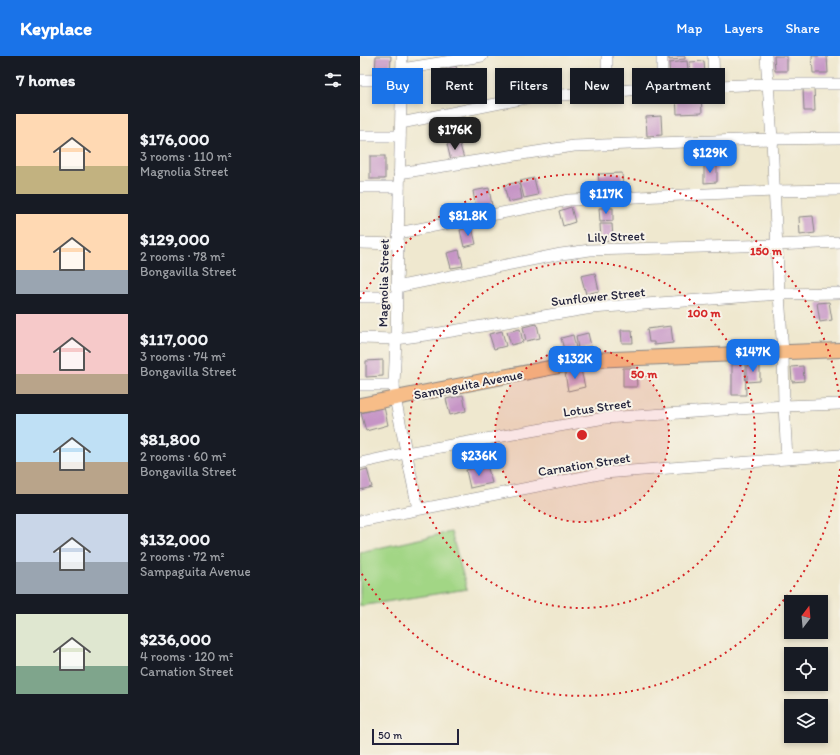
<!DOCTYPE html>
<html lang="en">
<head>
<meta charset="utf-8">
<style>
	body { margin:0; font-family:Itim,sans-serif; background:#20242c; color:#f1f3f6; height:100vh; display:flex; flex-direction:column; font-size:15px; white-space:nowrap }
	* { box-sizing:border-box; margin:0 }
	p { font-size:13px; color:#9ea1a6 }
	.icon { flex:none; width:22px; height:22px; fill:none; stroke:currentColor; stroke-width:2; stroke-linecap:round; stroke-linejoin:round }
	.map { position:relative; flex:1; overflow:hidden }
	.drawer { display:flex; flex-direction:column; background:#171b24; width:360px }
	.drawer>* { flex:none }
	.top-card { position:absolute; left:12px; top:12px; width:380px; height:36px; display:flex; gap:8px }
	.needle { width:26px; rotate:16deg }
	.tools { position:absolute; left:424px; top:539px; display:grid; gap:8px }
	.tools a { display:grid; place-items:center; width:44px; height:44px; border-radius:0px; background:#171b24; box-shadow:0 2px 6px #0003; font-size:20px }
	.scale { position:absolute; left:12px; bottom:10px; width:87px; box-sizing:border-box; padding-left:4px; border:2px solid #22223b; border-top:0; font-size:11px; line-height:14px; white-space:nowrap; color:#22223b; -webkit-text-stroke:3px #f7f3e8; paint-order:stroke }
	.price { position:absolute; translate:-50% -34px; padding:0 9px; border-radius:8px; background:#1a73e8; color:#fff; font-size:13px; line-height:26px; filter:drop-shadow(0 1px 2px #0008) }
	.price::after { content:''; position:absolute; left:50%; top:24px; width:12px; height:9px; margin-left:-6px; background:inherit; clip-path:polygon(0 0,100% 0,50% 100%) }
	.price.active { background:#222; color:#fff }
	ul { padding:0; list-style:none }
	li { display:flex; align-items:center; gap:12px; height:100px; padding:0 16px }
	li span { display:grid; place-items:center; flex:none; width:112px; height:80px; border-radius:0px; color:#555 }
	li>.icon { margin-inline-start:auto }
	span .icon { width:48px; height:48px; fill:#fffc; stroke-width:1 }
	li b { font-size:17px }
	h2 { display:flex; justify-content:space-between; align-items:center; height:48px; padding:0 16px; font-size:17px }
	.tag { padding:0 14px; border-radius:0px; background:#171b24; box-shadow:0 2px 6px #0003; font-size:14px; line-height:36px }
	.tag.active { background:#1a73e8; color:#fff }
	header { display:flex; align-items:center; gap:24px; box-sizing:border-box; height:56px; padding:0 20px; background:#1a73e8; color:#fff }
	header strong { font-size:19px }
	nav { display:flex; gap:22px; margin-inline-start:auto; font-size:14px }
	main { display:flex; flex:1; min-height:0 }
	.map>svg:first-child { display:block }
	.green { fill:#a2d685; stroke:#627c60 }
	.building { fill:#c695c6 }
	.lines { fill:none; stroke-linecap:round; stroke-linejoin:round }
	.minor-casing { stroke:#888585; stroke-width:12 }
	.major-casing { stroke:#888585; stroke-width:16 }
	.minor { stroke:#fff; stroke-width:11 }
	.major { stroke:#f7bd88; stroke-width:14 }
	.ring { fill:none; stroke:#d62828; stroke-width:2; stroke-dasharray:2 4 }
	.labels { text-anchor:middle; stroke-width:4; stroke-linejoin:round; paint-order:stroke }
	.street-label { font-size:13px; fill:#22223b; stroke:#f7f3e8 }
	.centre { fill:#d62828; stroke:#f7f3e8; stroke-width:2 }
	.ring-label { font-size:12px; text-anchor:middle; font-weight:bold; fill:#d62828; stroke:#f7f3e8; stroke-width:4; stroke-linejoin:round; paint-order:stroke }
</style>
</head>
<body>
<header>
<strong>Keyplace</strong>
<nav><a>Map</a><a>Layers</a><a>Share</a></nav>
</header>
<main>
<section class="drawer">
<h2>7 homes<svg class="icon" aria-label="filters" viewBox="0 0 24 24"><path d="M4 7h16M4 17h16"/><circle cx="9" cy="7" r="2"/><circle cx="15" cy="17" r="2"/></svg></h2>
<ul>
<li><span style="background:linear-gradient(#ffd9b3 65%,#c2b280 0)"><svg class="icon" aria-label="home" viewBox="0 0 24 24"><path d="M3 11l9-7 9 7M6 9v11h12V9"/></svg></span><div><b>$176,000</b><p>3 rooms · 110 m²</p><p>Magnolia Street</p></div></li>
<li><span style="background:linear-gradient(#ffd9b3 70%,#9aa5b1 0)"><svg class="icon" aria-label="home" viewBox="0 0 24 24"><path d="M3 11l9-7 9 7M6 9v11h12V9"/></svg></span><div><b>$129,000</b><p>2 rooms · 78 m²</p><p>Bongavilla Street</p></div></li>
<li><span style="background:linear-gradient(#f6c9c9 75%,#b9a48a 0)"><svg class="icon" aria-label="home" viewBox="0 0 24 24"><path d="M3 11l9-7 9 7M6 9v11h12V9"/></svg></span><div><b>$117,000</b><p>3 rooms · 74 m²</p><p>Bongavilla Street</p></div></li>
<li><span style="background:linear-gradient(#bfe0f5 60%,#b9a48a 0)"><svg class="icon" aria-label="home" viewBox="0 0 24 24"><path d="M3 11l9-7 9 7M6 9v11h12V9"/></svg></span><div><b>$81,800</b><p>2 rooms · 60 m²</p><p>Bongavilla Street</p></div></li>
<li><span style="background:linear-gradient(#c9d6e8 60%,#9aa5b1 0)"><svg class="icon" aria-label="home" viewBox="0 0 24 24"><path d="M3 11l9-7 9 7M6 9v11h12V9"/></svg></span><div><b>$132,000</b><p>2 rooms · 72 m²</p><p>Sampaguita Avenue</p></div></li>
<li><span style="background:linear-gradient(#dfe7d0 65%,#7fa58c 0)"><svg class="icon" aria-label="home" viewBox="0 0 24 24"><path d="M3 11l9-7 9 7M6 9v11h12V9"/></svg></span><div><b>$236,000</b><p>4 rooms · 120 m²</p><p>Carnation Street</p></div></li>
</ul>
</section>
<div class="map">
<svg width="480" height="699" viewBox="0 0 480 699">
	<rect width="100%" height="100%" fill="#f7f3e8"/>
	<filter id="ink" filterUnits="userSpaceOnUse"><feTurbulence type="fractalNoise" baseFrequency=".025" numOctaves="2"/><feDisplacementMap in="SourceGraphic" scale="8" xChannelSelector="R" yChannelSelector="G"/><feConvolveMatrix kernelMatrix="1 2 1 2 8 2 1 2 1" color-interpolation-filters="sRGB"/></filter>
	<filter id="wash" filterUnits="userSpaceOnUse"><feTurbulence type="fractalNoise" baseFrequency=".012" numOctaves="4" result="noise"/><feDisplacementMap in="SourceGraphic" scale="16" xChannelSelector="R" yChannelSelector="G"/><feGaussianBlur stdDeviation="0.9" result="paint"/><feColorMatrix in="noise" values="0 0 0 0 0 0 0 0 0 0 0 0 0 0 0 0 0 1.4 0 .05"/><feComposite in="paint" operator="in"/></filter>
	<g filter="url(#wash)">
		<rect width="100%" height="100%" fill="#efe8cf"/>
		<polygon class="green" points="91,476 107,533 0,550 0,496"/>
		<g id="blocks">
			<g class="building">
				<polygon points="16,0 31,0 30,19 15,18"/>
				<polygon points="309,0 325,0 325,3 309,4"/>
				<polygon points="414,0 427,0 427,15 415,15"/>
				<polygon points="452,0 467,0 468,17 453,17"/>
				<polygon points="327,5 329,21 310,23 309,7"/>
				<polygon points="344,5 345,18 331,19 330,6"/>
				<polygon points="96,10 100,24 85,27 81,14"/>
				<polygon points="156,18 161,37 149,40 144,21"/>
				<polygon points="120,27 123,41 112,44 108,30"/>
				<polygon points="443,31 454,31 455,55 444,55"/>
				<polygon points="341,38 342,57 317,58 316,39"/>
				<polygon points="301,60 302,79 287,80 286,61"/>
				<polygon points="95,68 98,82 86,85 82,71"/>
				<polygon points="99,85 104,103 91,105 87,88"/>
				<rect x="10" y="100" width="15" height="23"/>
				<polygon points="344,109 357,109 357,126 344,127"/>
				<polygon points="262,117 263,132 240,134 238,118"/>
				<polygon points="174,122 178,139 164,142 160,125"/>
				<polygon points="159,126 162,143 148,146 144,129"/>
				<polygon points="129,132 132,150 116,153 113,135"/>
				<polygon points="211,151 215,166 203,170 199,155"/>
				<polygon points="239,152 253,152 253,165 240,166"/>
				<polygon points="453,160 455,177 440,179 439,161"/>
				<polygon points="240,168 252,168 253,184 241,185"/>
				<polygon points="112,171 116,188 104,191 100,174"/>
				<polygon points="99,194 103,210 91,212 87,197"/>
				<polygon points="235,217 239,235 226,238 221,220"/>
				<polygon points="469,246 472,264 460,266 457,247"/>
				<polygon points="177,268 180,282 166,285 163,271"/>
				<polygon points="311,270 313,287 294,289 294,286 289,286 287,273"/>
				<polygon points="160,273 163,286 151,289 147,276"/>
				<polygon points="261,274 272,274 273,287 262,287"/>
				<polygon points="142,275 146,290 134,293 129,278"/>
				<polygon points="228,277 231,290 218,293 216,280"/>
				<polygon points="213,279 216,292 204,294 201,282"/>
				<polygon points="23,304 23,320 6,321 6,305"/>
				<polygon points="372,308 385,308 386,339 372,339"/>
				<polygon points="387,309 400,309 400,325 387,326"/>
				<polygon points="443,310 444,325 432,326 431,311"/>
				<polygon points="263,312 276,312 277,331 263,331"/>
				<polygon points="221,314 225,331 208,335 205,317"/>
				<polygon points="103,339 106,355 90,359 86,343"/>
				<polygon points="24,351 28,369 6,375 1,357"/>
				<polygon points="127,409 132,427 110,432 106,414"/>
				<polygon points="7,413 12,431 0,434 0,415"/>
			</g>
		</g>
	</g>
	<g filter="url(#ink)">
		<use href="#blocks" fill-opacity="0" stroke="#888585" stroke-width="1"/>
		<g class="lines">
			<g class="minor-casing">
				<g id="minor">
					<polyline points="42,0 36,283 34,329 35,342 58,453"/>
					<polyline points="247,0 247,36"/>
					<polyline points="302,0 302,32"/>
					<polyline points="353,0 354,30"/>
					<polyline points="406,0 412,83 419,238 423,297 424,350 427,402"/>
					<polyline points="42,13 122,0"/>
					<polyline points="0,24 41,24"/>
					<polyline points="41,67 171,41 247,36 281,33 409,28 480,28"/>
					<polyline points="0,80 40,80"/>
					<polyline points="39,117 214,90 412,83 480,82"/>
					<polyline points="0,131 39,131"/>
					<polyline points="38,177 209,144 414,135 480,134"/>
					<polyline points="0,187 38,188"/>
					<polyline points="36,231 201,198 230,194 416,189 480,186"/>
					<polyline points="0,241 36,241"/>
					<polyline points="0,282 36,283 80,277 232,252 419,238 480,237"/>
					<polyline points="0,329 34,329"/>
					<polyline points="0,407 46,397 245,362 424,350 480,348"/>
					<polyline points="0,465 244,417 480,399"/>
				</g>
			</g>
			<g class="major-casing">
				<polyline id="major" points="0,349 230,304 480,294"/>
			</g>
			<use href="#minor" class="minor"/>
			<use href="#major" class="major"/>
		</g>
	</g>
	<circle cx="222" cy="379" r="87" fill="#d62828" fill-opacity=".12"/>
	<g class="ring">
		<circle cx="222" cy="379" r="87"/>
		<circle cx="222" cy="379" r="173"/>
		<path d="M480 413A260 260 0 0 1 0 515M0 243A260 260 0 0 1 480 345"/>
	</g>
	<g class="labels">
		<g class="street-label">
			<text transform="translate(256 180) rotate(-2)" y="5">Lily Street</text>
			<text transform="translate(23 227) rotate(-89)" y="5">Magnolia Street</text>
			<text transform="translate(238 240) rotate(-6)" y="5">Sunflower Street</text>
			<text transform="translate(108 328) rotate(-11)" y="5">Sampaguita Avenue</text>
			<text transform="translate(237 351) rotate(-8)" y="5">Lotus Street</text>
			<text transform="translate(224 408) rotate(-9)" y="5">Carnation Street</text>
		</g>
	</g>
	<circle cx="222" cy="379" r="6" class="centre"/>
	<g class="ring-label">
		<text x="406" y="199">150 m</text>
		<text x="344" y="261">100 m</text>
		<text x="284" y="322">50 m</text>
	</g>
</svg>
<div class="tools">
<a><svg class="needle" viewBox="-14 -14 28 28"><path d="M0-13l5 13h-10z" fill="#e53935"/><path d="M0 13l5-13h-10z" fill="#9ea1a6"/></svg></a>
<a><svg class="icon" aria-label="locate" viewBox="0 0 24 24"><circle cx="12" cy="12" r="6"/><path d="M12 2v4M12 18v4M2 12h4M18 12h4"/></svg></a>
<a><svg class="icon" aria-label="layers" viewBox="0 0 24 24"><path d="M12 4l9 5-9 5-9-5zM3 14l9 5 9-5"/></svg></a>
</div>
<div class="scale">50 m</div>
<b class="price active" style="left:95px;top:95px">$176K</b>
<b class="price" style="left:350px;top:118px">$129K</b>
<b class="price" style="left:246px;top:159px">$117K</b>
<b class="price" style="left:108px;top:181px">$81.8K</b>
<b class="price" style="left:393px;top:317px">$147K</b>
<b class="price" style="left:215px;top:324px">$132K</b>
<b class="price" style="left:119px;top:421px">$236K</b>
<div class="top-card">
<a class="tag active">Buy</a>
<a class="tag">Rent</a>
<a class="tag">Filters</a>
<a class="tag">New</a>
<a class="tag">Apartment</a>
</div>
</div>
</main>
</body>
</html>
